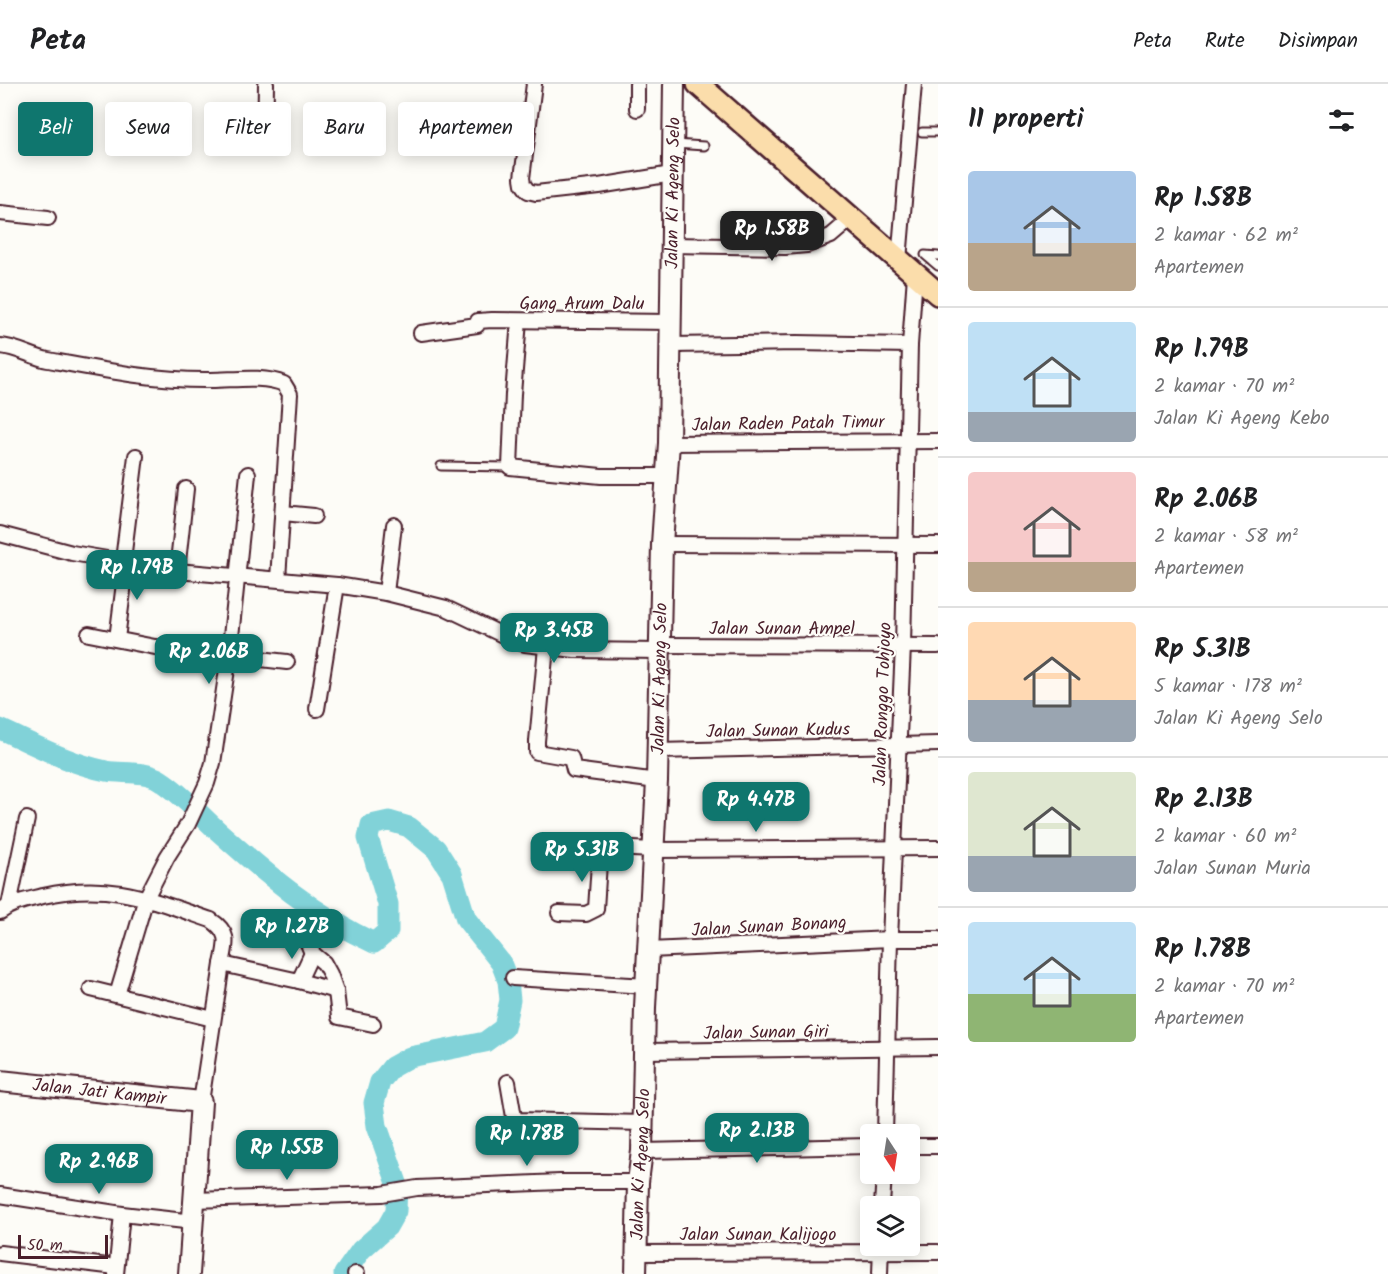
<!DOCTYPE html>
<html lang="id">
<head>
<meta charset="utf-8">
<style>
	body { margin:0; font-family:Kalam,sans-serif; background:#f2f2f2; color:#202124; height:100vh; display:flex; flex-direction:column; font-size:22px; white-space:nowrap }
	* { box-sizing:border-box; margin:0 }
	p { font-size:20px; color:#757577 }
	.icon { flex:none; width:33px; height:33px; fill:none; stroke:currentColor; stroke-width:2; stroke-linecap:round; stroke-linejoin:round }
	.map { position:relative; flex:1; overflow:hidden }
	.panel { display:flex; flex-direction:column; background:#fff; width:450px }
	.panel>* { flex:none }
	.top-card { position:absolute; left:18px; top:18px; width:570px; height:54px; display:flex; gap:12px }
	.needle { width:39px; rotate:168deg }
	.controls { position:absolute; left:860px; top:1040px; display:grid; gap:12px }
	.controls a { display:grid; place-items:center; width:60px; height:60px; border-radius:6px; background:#fff; box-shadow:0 3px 15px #0003; font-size:30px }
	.scale { position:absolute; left:18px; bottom:15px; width:90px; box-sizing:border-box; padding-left:6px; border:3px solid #4a1f2b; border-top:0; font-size:16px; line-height:21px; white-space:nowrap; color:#4a1f2b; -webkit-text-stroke:4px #fdfcf7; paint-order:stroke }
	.price { position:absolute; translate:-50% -51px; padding:0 14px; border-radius:12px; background:#0f766e; color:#fff; font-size:20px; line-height:39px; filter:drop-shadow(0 2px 3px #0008) }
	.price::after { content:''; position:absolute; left:50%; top:36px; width:18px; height:14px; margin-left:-9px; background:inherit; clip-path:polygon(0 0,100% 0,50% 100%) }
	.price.current { background:#222; color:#fff }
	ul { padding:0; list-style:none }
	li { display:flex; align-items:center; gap:18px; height:150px; padding:0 30px }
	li+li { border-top:2px solid #e0e0e0 }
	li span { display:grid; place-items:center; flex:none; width:168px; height:120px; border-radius:6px; color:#555 }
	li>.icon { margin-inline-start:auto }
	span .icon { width:72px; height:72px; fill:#fffc; stroke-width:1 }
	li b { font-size:26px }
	h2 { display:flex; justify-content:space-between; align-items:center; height:72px; padding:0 30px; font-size:26px }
	.pill { padding:0 21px; border-radius:6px; background:#fff; box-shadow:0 3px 15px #0003; font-size:21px; line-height:54px }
	.pill.current { background:#0f766e; color:#fff }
	header { display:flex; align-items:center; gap:36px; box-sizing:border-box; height:84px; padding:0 30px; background:#fff; border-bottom:2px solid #e0e0e0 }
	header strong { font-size:28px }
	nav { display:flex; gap:33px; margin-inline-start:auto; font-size:21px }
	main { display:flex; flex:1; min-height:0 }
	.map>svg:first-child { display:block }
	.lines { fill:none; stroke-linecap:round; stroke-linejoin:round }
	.river { stroke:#81d2d8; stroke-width:21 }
	.lane-casing { stroke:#4a1f2b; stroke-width:11 }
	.street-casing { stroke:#4a1f2b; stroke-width:18 }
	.secondary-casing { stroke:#4a1f2b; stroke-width:24 }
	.primary-casing { stroke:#4a1f2b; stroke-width:26 }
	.lane { stroke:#fdfcf7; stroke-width:7 }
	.street { stroke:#fdfcf7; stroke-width:14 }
	.secondary { stroke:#fdfcf7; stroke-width:20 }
	.primary { stroke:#fbddab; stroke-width:21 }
	.labels { text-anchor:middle; stroke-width:4.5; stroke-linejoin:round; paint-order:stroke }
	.street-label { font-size:18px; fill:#4a1f2b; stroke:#fdfcf7 }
</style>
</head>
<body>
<header>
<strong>Peta</strong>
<nav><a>Peta</a><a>Rute</a><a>Disimpan</a></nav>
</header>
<main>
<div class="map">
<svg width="938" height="1190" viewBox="0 0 938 1190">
	<rect width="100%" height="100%" fill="#fdfcf7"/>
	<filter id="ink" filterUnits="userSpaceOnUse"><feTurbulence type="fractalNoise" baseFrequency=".0167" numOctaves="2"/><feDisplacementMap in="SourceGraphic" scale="12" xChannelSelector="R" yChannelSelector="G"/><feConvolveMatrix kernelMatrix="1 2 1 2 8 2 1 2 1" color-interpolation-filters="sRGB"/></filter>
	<g filter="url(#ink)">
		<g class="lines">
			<path class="river" d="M 0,645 C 35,661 68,679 106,687 C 123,690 144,686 160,696 C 182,710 199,730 218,747 C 266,790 315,832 374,859 L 388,847 L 388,820 L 368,754 L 371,741 L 389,737 L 409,743 L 436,765 L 452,790 L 466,835 L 501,879 L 508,897 L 510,916 L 504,944 L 485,958 L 410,973 L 392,983 L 380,998 L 374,1019 L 377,1042 L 397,1099 L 396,1127 L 387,1143 L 361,1166 L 344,1190"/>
			<g class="lane-casing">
				<g id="lane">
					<polyline points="922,48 938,48"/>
					<polyline points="675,60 704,62"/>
					<polyline points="938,172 925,171 938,182"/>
					<polyline points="441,382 510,383"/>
				</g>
			</g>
			<g class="street-casing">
				<g id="street">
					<polyline points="534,0 522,94 523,100 528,107 536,109 599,102 672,90"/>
					<polyline points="637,25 637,0"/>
					<polyline points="265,64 266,0"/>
					<polyline points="0,129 48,134"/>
					<polyline points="671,161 785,163 807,161 831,152 852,134"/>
					<polyline points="899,176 914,0"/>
					<polyline points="519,237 513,310 510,383 601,392 668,392"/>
					<polyline points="421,249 477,241 478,237 492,236 671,238"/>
					<polyline points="671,261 797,259 910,261"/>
					<path d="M 0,262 C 17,263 32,273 48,276 C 102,286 157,297 211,296 C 234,296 262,291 284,300 L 290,310 L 278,495"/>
					<polyline points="669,359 938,357"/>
					<polyline points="283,429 314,432"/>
					<polyline points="0,450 72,469 177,487 337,501 386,509 446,524 511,555 525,560 575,566 661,567"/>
					<polyline points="662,460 938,461"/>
					<polyline points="177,487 186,405"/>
					<polyline points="386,509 394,441"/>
					<polyline points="89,550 155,563 287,578"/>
					<polyline points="117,555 124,499 123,476 136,372"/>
					<polyline points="661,561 938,562"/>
					<polyline points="546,563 537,657 537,668 571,674 574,686 657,697"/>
					<polyline points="317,625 337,501"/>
					<polyline points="658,667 938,660"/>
					<polyline points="573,762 653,766 938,764"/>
					<polyline points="9,821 27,735"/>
					<path d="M 0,828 C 13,818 28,816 43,812 C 110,797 149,815 211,836 C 231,849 226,860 222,880 L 201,1018"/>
					<polyline points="559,829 586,830 596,825 600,763"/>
					<polyline points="306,855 312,869 324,879 330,890 336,907 339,933 373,940"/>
					<polyline points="649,866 890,855 938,855"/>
					<polyline points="222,880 299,897 336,907"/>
					<polyline points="513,894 647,902"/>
					<polyline points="299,897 312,869"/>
					<polyline points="91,905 213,935"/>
					<polyline points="117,911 146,814 167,773 188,740 207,699 213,679 229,572 248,390"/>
					<polyline points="645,967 938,963"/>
					<polyline points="508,998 514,1033 517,1036 643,1039"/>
					<polyline points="885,1050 890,855 903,562 910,261 915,191"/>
					<polyline points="909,1062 938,1062"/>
					<polyline points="642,1067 870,1062"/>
					<polyline points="0,1111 122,1130 194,1138"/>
					<polyline points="194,1116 382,1110 417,1104 560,1098 638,1098"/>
					<polyline points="882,1122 884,1089"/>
					<polyline points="0,1169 116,1183"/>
					<polyline points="636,1169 938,1168"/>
					<polyline points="116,1190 122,1130"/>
					<polyline points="355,1190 357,1190"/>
					<polyline points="880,1190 881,1161"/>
				</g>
			</g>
			<g class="secondary-casing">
				<g id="secondary">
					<path id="s1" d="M 0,997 L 201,1018 L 189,1190"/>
					<path id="s2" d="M 636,1190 L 638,1098 L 642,1067 L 645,923 L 657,697 L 662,460 L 669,359 L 674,0"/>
				</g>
			</g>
			<g class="primary-casing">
				<polyline id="primary" points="698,0 938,210"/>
			</g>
			<use href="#lane" class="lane"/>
			<use href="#street" class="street"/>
			<use href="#secondary" class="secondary"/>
			<use href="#primary" class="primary"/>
		</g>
	</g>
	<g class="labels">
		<g class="street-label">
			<text dy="6" stroke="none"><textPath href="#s2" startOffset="1082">Jalan Ki Ageng Selo</textPath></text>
			<text x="582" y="225">Gang Arum Dalu</text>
			<text transform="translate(788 339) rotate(-1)" y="6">Jalan Raden Patah Timur</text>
			<text x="782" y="550">Jalan Sunan Ampel</text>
			<text dy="6" stroke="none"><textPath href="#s2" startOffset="596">Jalan Ki Ageng Selo</textPath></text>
			<text transform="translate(882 620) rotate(-88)" y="6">Jalan Ronggo Tohjoyo</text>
			<text transform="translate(778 646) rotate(-1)" y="6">Jalan Sunan Kudus</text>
			<text transform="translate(769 842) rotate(-3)" y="6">Jalan Sunan Bonang</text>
			<text transform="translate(766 948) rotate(-1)" y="6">Jalan Sunan Giri</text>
			<text dy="6" stroke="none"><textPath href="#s1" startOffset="100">Jalan Jati Kampir</textPath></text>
			<text dy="6" stroke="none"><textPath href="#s2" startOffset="110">Jalan Ki Ageng Selo</textPath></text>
			<text x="758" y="1156">Jalan Sunan Kalijogo</text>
		</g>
	</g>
</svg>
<div class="controls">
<a><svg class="needle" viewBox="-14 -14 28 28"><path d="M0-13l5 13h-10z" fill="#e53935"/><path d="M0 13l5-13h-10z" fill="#757577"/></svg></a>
<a><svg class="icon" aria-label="layers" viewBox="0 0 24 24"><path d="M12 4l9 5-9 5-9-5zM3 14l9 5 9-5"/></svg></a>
</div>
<div class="scale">50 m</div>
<b class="price current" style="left:772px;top:178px">Rp 1.58B</b>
<b class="price" style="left:137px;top:517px">Rp 1.79B</b>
<b class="price" style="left:554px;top:580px">Rp 3.45B</b>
<b class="price" style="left:209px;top:601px">Rp 2.06B</b>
<b class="price" style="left:756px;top:749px">Rp 4.47B</b>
<b class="price" style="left:582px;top:799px">Rp 5.31B</b>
<b class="price" style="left:292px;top:876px">Rp 1.27B</b>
<b class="price" style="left:757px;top:1080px">Rp 2.13B</b>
<b class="price" style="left:527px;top:1083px">Rp 1.78B</b>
<b class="price" style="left:287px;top:1097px">Rp 1.55B</b>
<b class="price" style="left:99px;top:1111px">Rp 2.96B</b>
<div class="top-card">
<a class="pill current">Beli</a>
<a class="pill">Sewa</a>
<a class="pill">Filter</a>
<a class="pill">Baru</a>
<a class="pill">Apartemen</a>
</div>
</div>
<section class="panel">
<h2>11 properti<svg class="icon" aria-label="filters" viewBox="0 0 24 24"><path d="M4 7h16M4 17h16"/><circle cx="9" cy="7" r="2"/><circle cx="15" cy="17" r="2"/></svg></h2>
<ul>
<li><span style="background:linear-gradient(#a9c7e8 60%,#b9a48a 0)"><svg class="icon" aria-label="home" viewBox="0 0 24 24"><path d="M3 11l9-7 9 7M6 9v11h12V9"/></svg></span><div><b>Rp 1.58B</b><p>2 kamar · 62 m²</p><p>Apartemen</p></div></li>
<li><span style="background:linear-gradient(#bfe0f5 75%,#9aa5b1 0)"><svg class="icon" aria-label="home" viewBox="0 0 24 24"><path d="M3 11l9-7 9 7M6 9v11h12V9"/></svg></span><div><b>Rp 1.79B</b><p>2 kamar · 70 m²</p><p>Jalan Ki Ageng Kebo</p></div></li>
<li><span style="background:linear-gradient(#f6c9c9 75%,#b9a48a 0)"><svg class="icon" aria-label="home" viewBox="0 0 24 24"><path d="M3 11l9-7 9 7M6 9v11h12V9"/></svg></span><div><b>Rp 2.06B</b><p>2 kamar · 58 m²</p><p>Apartemen</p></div></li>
<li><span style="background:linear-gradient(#ffd9b3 65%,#9aa5b1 0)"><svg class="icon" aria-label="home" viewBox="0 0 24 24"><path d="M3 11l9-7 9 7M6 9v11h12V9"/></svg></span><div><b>Rp 5.31B</b><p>5 kamar · 178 m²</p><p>Jalan Ki Ageng Selo</p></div></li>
<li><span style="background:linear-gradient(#dfe7d0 70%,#9aa5b1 0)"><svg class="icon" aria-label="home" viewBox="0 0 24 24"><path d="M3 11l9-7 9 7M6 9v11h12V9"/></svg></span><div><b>Rp 2.13B</b><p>2 kamar · 60 m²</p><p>Jalan Sunan Muria</p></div></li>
<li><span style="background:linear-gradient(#bfe0f5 60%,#8fb573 0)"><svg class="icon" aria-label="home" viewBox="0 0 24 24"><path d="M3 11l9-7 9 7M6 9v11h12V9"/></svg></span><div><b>Rp 1.78B</b><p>2 kamar · 70 m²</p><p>Apartemen</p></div></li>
</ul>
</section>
</main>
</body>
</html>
